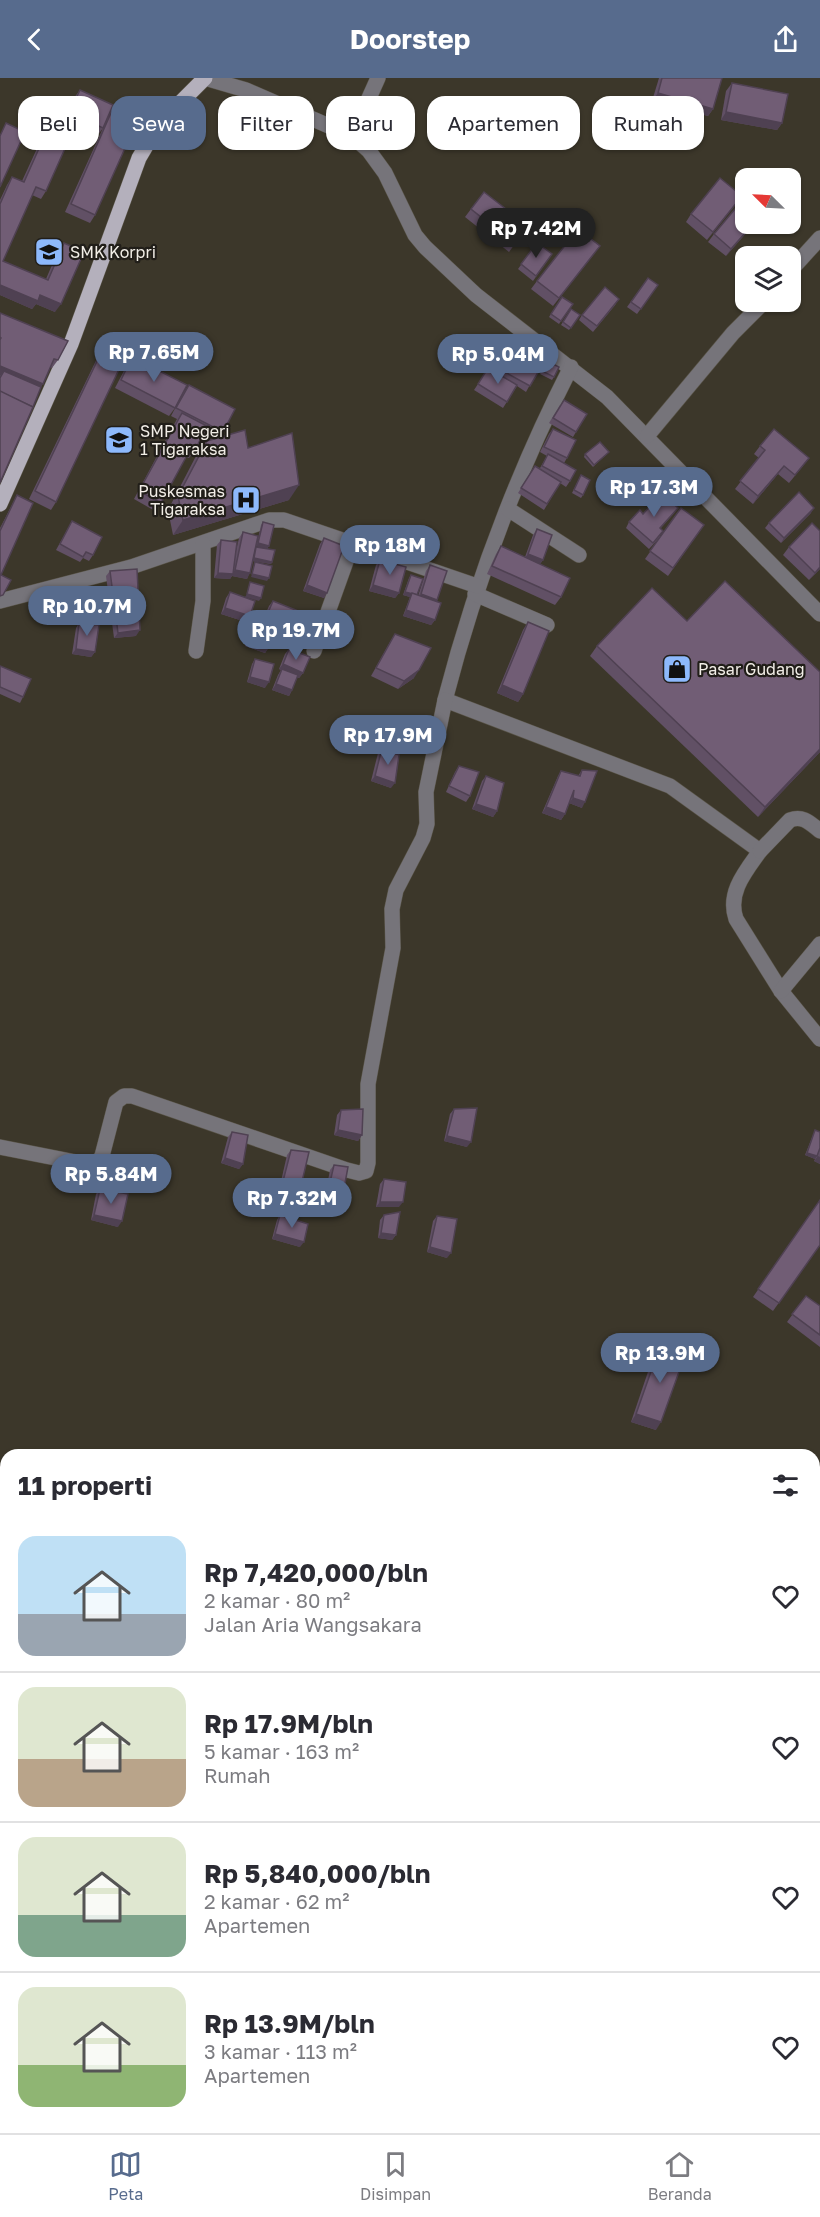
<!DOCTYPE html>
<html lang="id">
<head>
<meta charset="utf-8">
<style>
	body { margin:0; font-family:"Golos Text",sans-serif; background:#f7f7f7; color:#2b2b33; height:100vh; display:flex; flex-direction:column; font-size:22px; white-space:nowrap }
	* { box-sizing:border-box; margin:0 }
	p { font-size:20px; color:#7c7c81 }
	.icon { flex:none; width:33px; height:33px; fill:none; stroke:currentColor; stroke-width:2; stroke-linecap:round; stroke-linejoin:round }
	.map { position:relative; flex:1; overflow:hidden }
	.panel { position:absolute; left:0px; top:1371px; width:820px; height:684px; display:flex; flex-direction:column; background:#fff; border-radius:18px 18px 0 0; box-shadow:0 2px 4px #0004 }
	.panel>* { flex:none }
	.hud { position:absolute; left:18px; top:18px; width:784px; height:54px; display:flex; gap:12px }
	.needle { width:39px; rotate:294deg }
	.controls { position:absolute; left:735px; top:90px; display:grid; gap:12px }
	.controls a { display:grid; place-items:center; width:66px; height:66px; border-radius:12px; background:#fff; box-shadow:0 2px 4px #0004; font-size:30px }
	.price { position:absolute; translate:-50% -51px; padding:0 14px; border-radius:21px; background:#576b8d; color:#fff; font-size:20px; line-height:39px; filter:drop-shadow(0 2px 3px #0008) }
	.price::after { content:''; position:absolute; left:50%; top:36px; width:18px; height:14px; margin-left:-9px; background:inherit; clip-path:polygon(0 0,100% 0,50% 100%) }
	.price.current { background:#222; color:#fff }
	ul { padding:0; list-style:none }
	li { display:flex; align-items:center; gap:18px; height:150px; padding:0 18px }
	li+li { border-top:2px solid #e1e1e2 }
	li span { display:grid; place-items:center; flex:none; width:168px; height:120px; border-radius:18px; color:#555 }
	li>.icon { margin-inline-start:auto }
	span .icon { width:72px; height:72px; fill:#fffc; stroke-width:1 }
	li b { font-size:26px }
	h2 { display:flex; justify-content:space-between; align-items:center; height:72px; padding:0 18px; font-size:26px }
	.tag { padding:0 21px; border-radius:18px; background:#fff; box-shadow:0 2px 4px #0004; font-size:21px; line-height:54px }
	.tag.current { background:#576b8d; color:#fff }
	header { display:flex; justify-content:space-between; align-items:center; height:78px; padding:0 18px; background:#576b8d; color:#fff; font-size:27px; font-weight:700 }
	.menu { display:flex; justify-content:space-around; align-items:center; height:84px; border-top:2px solid #e1e1e2; background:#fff; font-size:16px; color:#7c7c81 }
	.menu a { display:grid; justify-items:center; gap:3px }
	.menu .current { color:#576b8d }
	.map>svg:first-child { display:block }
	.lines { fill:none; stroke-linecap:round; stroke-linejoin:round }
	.minor-casing { stroke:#595448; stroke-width:16 }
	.major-casing { stroke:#595448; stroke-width:16 }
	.minor { stroke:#76747a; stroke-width:15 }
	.major { stroke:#b4b0bc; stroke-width:15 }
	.wall { fill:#615065 }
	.shaded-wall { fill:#4f4152 }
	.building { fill:#715d75; stroke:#4f4152; stroke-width:1.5 }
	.labels { text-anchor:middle; stroke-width:4.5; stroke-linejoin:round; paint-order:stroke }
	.poi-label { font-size:16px; fill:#f2eee7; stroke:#211e19; text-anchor:start }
</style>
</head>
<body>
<header><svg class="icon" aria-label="back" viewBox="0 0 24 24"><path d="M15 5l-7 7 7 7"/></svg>Doorstep<svg class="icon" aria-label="share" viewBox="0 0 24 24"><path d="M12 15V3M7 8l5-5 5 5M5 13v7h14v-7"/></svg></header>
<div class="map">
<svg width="820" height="2055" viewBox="0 0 820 2055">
	<rect width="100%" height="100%" fill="#3c372a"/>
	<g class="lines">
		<g class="minor-casing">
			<g id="minor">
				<polyline points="205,0 246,12 352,58 369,73 385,95 415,157 425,169 476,217 607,319 820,536"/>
				<polyline points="352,58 378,0"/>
				<polyline points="790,193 820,160"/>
				<path d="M 571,289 C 517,395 475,506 445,622 L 670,708 L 760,773 C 745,794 727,815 736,841 L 781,913 L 820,961"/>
				<polyline points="647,358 733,255 764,224"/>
				<polyline points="508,431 579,477"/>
				<polyline points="475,516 547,547"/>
				<polyline points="0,523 131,489 269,442 284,442 477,508"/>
				<polyline points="196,573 203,523 203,466"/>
				<polyline points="314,573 353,464"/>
				<path d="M 760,773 L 790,742 C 803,737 810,745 820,753"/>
				<polyline points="781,913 820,866"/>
				<polyline points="0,1069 91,1087 97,1085 102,1078 116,1024 124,1018 132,1018 347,1092 359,1095 366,1093 368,1085 368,1006 393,870 392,831 396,812 423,760 427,746 426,714 445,622"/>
				<polyline points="814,1708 820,1712"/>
				<polyline points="0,1717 6,1718"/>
				<polyline points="0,1811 6,1788"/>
				<polyline points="814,1872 820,1856"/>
				<polyline points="814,2022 820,2021"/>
			</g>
		</g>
		<g class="major-casing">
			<polyline id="major" points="0,426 71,266 139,80 159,46 205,0"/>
		</g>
		<use href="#minor" class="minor"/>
		<use href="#major" class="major"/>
	</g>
	<g class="wall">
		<polygon points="659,0 722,0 713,31 708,38 652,23"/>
		<polygon points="732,5 782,45 777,52 721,42 726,13"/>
		<polygon points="80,12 109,35 114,28 95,137 90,145 65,134 103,50 97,58 75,48 46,113 41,121 32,117 3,183 46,201 58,173 64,165 55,234 36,226 32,231 0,217 0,122 7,107 12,99 22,103 52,38 57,30 67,35 74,20"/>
		<polygon points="742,118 707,162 686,144 691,136"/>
		<polygon points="471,131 528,148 509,174 465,139"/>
		<polygon points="746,146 754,146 726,178 708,164 714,156"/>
		<polygon points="537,165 552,176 533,203 518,191"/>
		<polygon points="594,176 553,228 531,211 537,203"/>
		<polygon points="648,200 658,207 637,236 627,229"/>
		<polygon points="562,219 573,226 559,246 549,239"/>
		<polygon points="616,226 593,254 579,242 582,237"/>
		<polygon points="571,231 580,237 569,252 561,247"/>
		<polygon points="0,235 58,282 52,290 50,289 41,309 0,405"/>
		<polygon points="110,256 56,424 51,432 29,421 105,264"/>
		<polygon points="517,260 517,277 518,278 528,261 542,285 526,314 517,308 503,330 474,312 488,291 498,296 509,277"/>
		<polygon points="132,279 175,330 169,338 115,310 127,287"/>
		<polygon points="547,283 554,299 552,302 540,296"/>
		<polygon points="189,307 223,354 220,360 248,370 289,422 173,457 168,432 196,378 207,363 215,361 203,355 195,372 189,380 186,379 161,425 155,433 134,421 177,341 171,338 183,315"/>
		<polygon points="560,327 587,336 573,359 549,345"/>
		<polygon points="553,351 567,380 564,385 570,403 566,409 560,405 544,432 518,415 535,388 540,390 547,378 540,374 549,356"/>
		<polygon points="760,368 803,388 789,405 778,396 753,426 735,411 759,380 754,376"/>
		<polygon points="609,374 593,389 584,379 585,376"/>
		<polygon points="581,397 583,417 581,420 572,415"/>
		<polygon points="17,417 1,497 0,521 0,450 14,423"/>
		<polygon points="681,430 704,447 668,498 645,481"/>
		<polygon points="674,435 660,451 660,459 649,471 626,450 629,444 643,436"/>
		<polygon points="811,435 781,465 765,450 769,445"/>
		<polygon points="72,443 93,477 89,483 83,480 80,484 56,472"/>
		<polygon points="263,444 269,468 267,471 256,468 256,469 272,484 271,486 253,483 247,501 232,498 230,501 214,500 217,467 221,462 235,477 239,460 243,454 257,465 261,447"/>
		<polygon points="537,451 543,482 540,486 561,519 555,527 487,496 496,476 501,468 525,479 533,457"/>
		<polygon points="820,453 820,491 809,502 783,477 789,469"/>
		<polygon points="324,460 327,515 324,520 303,513 320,466"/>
		<polygon points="380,482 399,515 395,520 369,513 376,487"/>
		<polygon points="430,487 437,522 436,524 435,542 431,547 403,538 410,519 403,517 409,500 411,497 417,517 418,518 426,493"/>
		<polygon points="110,493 136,558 114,560 106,498"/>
		<polygon points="230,514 250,538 246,544 221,536 226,520"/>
		<polygon points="273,523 293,555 263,542 269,528"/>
		<polygon points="303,539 304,561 302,564 293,560"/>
		<polygon points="687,543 820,594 820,674 758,739 590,578 597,568"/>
		<polygon points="528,544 523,616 518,624 497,615 523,552"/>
		<polygon points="79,545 95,574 91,579 72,576 76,550"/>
		<polygon points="253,548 269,569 265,575 245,568 250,554"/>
		<polygon points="395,556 414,600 398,611 371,598 390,564"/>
		<polygon points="289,571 303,595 299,600 297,599 292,612 289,618 272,612 278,597 281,592 279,591 285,576"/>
		<polygon points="255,581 265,610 247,604 252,586"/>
		<polygon points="0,588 23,619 20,625 0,616"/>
		<polygon points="382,670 391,710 371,703 378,675"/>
		<polygon points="459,688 470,718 466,724 446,714 455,694"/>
		<polygon points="582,692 582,730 569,725 565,736 561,742 542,735 558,698 561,693 578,698"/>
		<polygon points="486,698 497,733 493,739 472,731 482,703"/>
		<polygon points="454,1031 467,1069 444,1063 450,1036"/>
		<polygon points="341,1032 362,1057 358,1063 334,1057 337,1037"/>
		<polygon points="815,1052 820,1070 820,1086 814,1083 816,1079 815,1081 805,1077"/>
		<polygon points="232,1054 243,1086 239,1091 221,1085 228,1059"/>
		<polygon points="291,1072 296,1117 279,1112 287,1077"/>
		<polygon points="334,1087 340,1121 325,1118 330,1092"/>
		<polygon points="384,1101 399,1129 376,1129 380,1106"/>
		<polygon points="100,1111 118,1149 91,1142 96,1116"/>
		<polygon points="820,1122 820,1167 773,1233 753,1219"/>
		<polygon points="280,1137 300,1169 272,1161 277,1142"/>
		<polygon points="384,1137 396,1157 392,1162 378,1160 380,1142"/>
		<polygon points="437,1138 447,1180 427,1174 433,1143"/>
		<polygon points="806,1218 820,1228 820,1269 787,1244"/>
		<polygon points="660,1268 656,1352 631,1344 654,1276"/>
		<polygon points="6,1627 6,1673 0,1671 0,1648"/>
		<polygon points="820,1735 820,1767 815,1774 814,1774 814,1744"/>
	</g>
	<g class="shaded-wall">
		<polygon points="658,15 713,31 708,38 652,23"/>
		<polygon points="726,34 782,45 777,52 721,42"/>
		<polygon points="742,118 736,126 707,162 713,154"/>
		<polygon points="753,146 754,146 726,178 731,171"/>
		<polygon points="0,207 40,217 61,226 55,234 36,226 32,231 0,217"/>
		<polygon points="0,288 43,306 37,314 4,293 0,298"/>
		<polygon points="784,388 778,396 753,426 758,418"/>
		<polygon points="299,407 289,422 173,457 183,442"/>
		<polygon points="814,430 811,435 781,465 784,460"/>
		<polygon points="258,465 269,468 267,471 256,468"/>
		<polygon points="528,476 543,482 539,487 524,481"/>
		<polygon points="254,480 272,484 271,486 252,483"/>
		<polygon points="820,489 820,491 809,502 815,495"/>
		<polygon points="235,492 250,495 247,501 232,498 230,501 214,500 218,495 232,496"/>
		<polygon points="252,496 269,500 267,503 251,499"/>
		<polygon points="307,507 327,515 324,520 303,513"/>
		<polygon points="373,507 399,515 395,520 369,513"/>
		<polygon points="405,514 412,516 410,519 403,517"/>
		<polygon points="247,516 261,520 259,523 245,519"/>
		<polygon points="421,516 437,522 434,527 417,522"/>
		<polygon points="225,530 250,538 246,544 221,536"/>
		<polygon points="406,532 435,542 431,547 403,538"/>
		<polygon points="267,537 297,549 293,555 263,542"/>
		<polygon points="140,552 136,558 114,560 118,555"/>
		<polygon points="248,563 269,569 265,575 245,568"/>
		<polygon points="76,571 95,574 91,579 72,576"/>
		<polygon points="283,586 303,595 299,600 279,591"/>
		<polygon points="419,592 414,600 398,611 404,603"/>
		<polygon points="250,599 269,604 265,610 247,604"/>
		<polygon points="276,606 292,612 289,618 272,612"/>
		<polygon points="502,607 523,616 518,624 497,615"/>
		<polygon points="820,671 820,674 758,739 765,729"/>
		<polygon points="375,698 395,705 391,710 371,703"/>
		<polygon points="573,720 585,724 582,730 569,725"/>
		<polygon points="476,726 497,733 493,739 472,731"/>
		<polygon points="546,729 565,736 561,742 542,735"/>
		<polygon points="338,1052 362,1057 358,1063 334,1057"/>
		<polygon points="447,1058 471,1064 467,1069 444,1063"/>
		<polygon points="807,1075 817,1078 815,1081 805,1077"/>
		<polygon points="818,1078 820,1079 820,1086 814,1083"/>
		<polygon points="225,1080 243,1086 239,1091 221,1085"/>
		<polygon points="282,1107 300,1112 296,1117 279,1112"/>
		<polygon points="328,1113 343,1116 340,1121 325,1118"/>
		<polygon points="380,1124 403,1124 399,1129 376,1129"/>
		<polygon points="94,1137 122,1143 118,1149 91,1142"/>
		<polygon points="381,1155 396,1157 392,1162 378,1160"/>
		<polygon points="275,1156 304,1164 300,1169 272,1161"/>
		<polygon points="430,1169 451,1175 447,1180 427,1174"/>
		<polygon points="636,1336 661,1344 656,1352 631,1344"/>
		<polygon points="0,1662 6,1663 6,1673 0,1671"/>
	</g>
	<g class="building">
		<polygon points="662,0 722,0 713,31 658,15"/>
		<polygon points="732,5 788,16 782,45 726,34"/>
		<polygon points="80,12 113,27 103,50 79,39 46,113 36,109 3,183 48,202 64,165 84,174 61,226 40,217 38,223 0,207 0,126 12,99 24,104 57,30 69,35"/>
		<polygon points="114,28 139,39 95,137 71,126"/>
		<polygon points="6,45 25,54 0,109 0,58"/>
		<polygon points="720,100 742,118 713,154 691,136"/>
		<polygon points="484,114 528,148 515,166 471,131"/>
		<polygon points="746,118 746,146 753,146 731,171 714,156"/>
		<polygon points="578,151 600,168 559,220 537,203"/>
		<polygon points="537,165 552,176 536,198 521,186"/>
		<polygon points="648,200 658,207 641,231 631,224"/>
		<polygon points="605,209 619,221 597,248 582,237"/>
		<polygon points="562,219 573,226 561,243 551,236"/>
		<polygon points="571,231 580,237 571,250 563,244"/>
		<polygon points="0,235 68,263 58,282 54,281 43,306 0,288 0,262 1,260 0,259"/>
		<polygon points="110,256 131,266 56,424 35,413"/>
		<polygon points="517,260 524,262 517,277 511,274"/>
		<polygon points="528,261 549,272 542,285 521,275"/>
		<polygon points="501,269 509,274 497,295 488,290"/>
		<polygon points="512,274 540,291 530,308 501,292"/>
		<polygon points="132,279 187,307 175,330 121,302"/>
		<polygon points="547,283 559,289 554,299 542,293"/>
		<polygon points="488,290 517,307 507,324 478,306"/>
		<polygon points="4,293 41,309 33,329 0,314 0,300"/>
		<polygon points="189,307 235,331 223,354 176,330"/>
		<polygon points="0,313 33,329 0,405"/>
		<polygon points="564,322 587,336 576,354 553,340"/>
		<polygon points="182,335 207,348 195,372 191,370 161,425 139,413"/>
		<polygon points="553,351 576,362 567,380 544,369"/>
		<polygon points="774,351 809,380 795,397 784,388 758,418 740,403 765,372 760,368"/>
		<polygon points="245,352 248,370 292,355 299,407 183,442 178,418 207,363"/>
		<polygon points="600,364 609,374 594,387 585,376"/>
		<polygon points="548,376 576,392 570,403 542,388"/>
		<polygon points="535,388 561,404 547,426 521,410"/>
		<polygon points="581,397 590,402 583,417 574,412"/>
		<polygon points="799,414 814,430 784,460 769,445"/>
		<polygon points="662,415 678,430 660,450 663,453 653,465 629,444 640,432 643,436"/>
		<polygon points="17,417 33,425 1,497 11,502 3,517 0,518 0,453"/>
		<polygon points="681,430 704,447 673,490 650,473"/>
		<polygon points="72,443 102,459 93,477 86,474 83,479 60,466"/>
		<polygon points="263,444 274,447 269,468 258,465"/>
		<polygon points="812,445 820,453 820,489 815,495 789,469"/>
		<polygon points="537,451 552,457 543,482 528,476"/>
		<polygon points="243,454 258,458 250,495 235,492"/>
		<polygon points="324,460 344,468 327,515 307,507"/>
		<polygon points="221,462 237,464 233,496 218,495"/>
		<polygon points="501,468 570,500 561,519 492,488"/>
		<polygon points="256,469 275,472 272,484 254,480"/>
		<polygon points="380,482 406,489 399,515 373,507"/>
		<polygon points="255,484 272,488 269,500 252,496"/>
		<polygon points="430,487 447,493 437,522 421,516"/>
		<polygon points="137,491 140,552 118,555 110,493"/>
		<polygon points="411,497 423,501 417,517 405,514"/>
		<polygon points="725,503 820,594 820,671 765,729 597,568 652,510 687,543"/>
		<polygon points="250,504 264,508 261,520 247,516"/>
		<polygon points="230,514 255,523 250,538 225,530"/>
		<polygon points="412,515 441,525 435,542 406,532"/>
		<polygon points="273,523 303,535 297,549 267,537"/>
		<polygon points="303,539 312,543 304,561 295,557"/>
		<polygon points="528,544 549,553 523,616 502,607"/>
		<polygon points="79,545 99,547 95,574 76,571"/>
		<polygon points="253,548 274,555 269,569 248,563"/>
		<polygon points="395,556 431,570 419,592 404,603 376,590"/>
		<polygon points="289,571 310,579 303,595 283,586"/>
		<polygon points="255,581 274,586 269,604 250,599"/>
		<polygon points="0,588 31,601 23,619 0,609"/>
		<polygon points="282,591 298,597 292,612 276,606"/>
		<polygon points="382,670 399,677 395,705 375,698"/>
		<polygon points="459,688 479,694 470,718 449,708"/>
		<polygon points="582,692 597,693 585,724 573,720 574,712 565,736 546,729 561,693 580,698"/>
		<polygon points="486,698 504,705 497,733 476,726"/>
		<polygon points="477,1030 471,1064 447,1058 454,1031"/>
		<polygon points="363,1031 362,1057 338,1052 341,1032"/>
		<polygon points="815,1052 820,1054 820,1070 817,1078 807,1075"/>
		<polygon points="232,1054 248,1057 243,1086 225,1080"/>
		<polygon points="291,1072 309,1074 300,1112 282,1107"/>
		<polygon points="334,1087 348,1089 343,1116 328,1113"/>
		<polygon points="384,1101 406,1104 403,1124 380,1124"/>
		<polygon points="100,1111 128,1116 122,1143 94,1137"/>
		<polygon points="820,1122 820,1167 779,1225 758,1211"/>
		<polygon points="400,1134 396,1157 381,1155 384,1137"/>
		<polygon points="280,1137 308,1146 304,1164 275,1156"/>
		<polygon points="437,1138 457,1141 451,1175 430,1169"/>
		<polygon points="806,1218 820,1228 820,1257 792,1236"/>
		<polygon points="660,1268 685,1277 661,1344 636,1336"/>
		<polygon points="0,1562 6,1564 6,1584 0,1607"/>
		<polygon points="6,1638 6,1663 0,1662"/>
		<polygon points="820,1736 820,1767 819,1769 814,1766 814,1745"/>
	</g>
	<defs>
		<g id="school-square" transform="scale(1.5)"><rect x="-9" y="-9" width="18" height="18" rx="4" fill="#8db9fc" stroke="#211e19"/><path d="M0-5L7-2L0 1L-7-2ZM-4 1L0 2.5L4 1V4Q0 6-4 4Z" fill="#111"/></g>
		<g id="hospital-square" transform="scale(1.5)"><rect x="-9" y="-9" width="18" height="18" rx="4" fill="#8db9fc" stroke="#211e19"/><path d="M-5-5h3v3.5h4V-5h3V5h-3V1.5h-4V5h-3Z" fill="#111"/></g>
		<g id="shop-square" transform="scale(1.5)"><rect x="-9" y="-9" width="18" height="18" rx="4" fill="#8db9fc" stroke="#211e19"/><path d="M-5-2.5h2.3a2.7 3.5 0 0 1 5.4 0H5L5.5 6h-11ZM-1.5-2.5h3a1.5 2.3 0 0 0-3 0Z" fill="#111"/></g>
	</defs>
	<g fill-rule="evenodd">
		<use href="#school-square" x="49" y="174"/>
		<use href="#school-square" x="119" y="362"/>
		<use href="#hospital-square" x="246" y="422"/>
		<use href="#shop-square" x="677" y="591"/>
	</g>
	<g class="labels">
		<g class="poi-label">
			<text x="70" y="180">SMK Korpri</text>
			<text x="140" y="359">SMP Negeri<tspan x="140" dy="18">1 Tigaraksa</tspan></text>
			<text x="225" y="419" text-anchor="end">Puskesmas<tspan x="225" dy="18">Tigaraksa</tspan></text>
			<text x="698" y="597">Pasar Gudang</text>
		</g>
	</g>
</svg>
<div class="controls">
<a><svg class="needle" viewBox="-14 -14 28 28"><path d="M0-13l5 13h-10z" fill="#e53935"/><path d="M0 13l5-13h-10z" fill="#7c7c81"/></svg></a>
<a><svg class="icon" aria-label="layers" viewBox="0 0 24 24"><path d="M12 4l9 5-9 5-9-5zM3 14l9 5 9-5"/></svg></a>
</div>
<b class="price current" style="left:536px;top:181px">Rp 7.42M</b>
<b class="price" style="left:154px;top:305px">Rp 7.65M</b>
<b class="price" style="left:498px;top:307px">Rp 5.04M</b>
<b class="price" style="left:654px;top:440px">Rp 17.3M</b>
<b class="price" style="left:390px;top:498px">Rp 18M</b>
<b class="price" style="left:87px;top:559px">Rp 10.7M</b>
<b class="price" style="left:296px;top:583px">Rp 19.7M</b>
<b class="price" style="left:388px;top:688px">Rp 17.9M</b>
<b class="price" style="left:111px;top:1127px">Rp 5.84M</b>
<b class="price" style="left:292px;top:1151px">Rp 7.32M</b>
<b class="price" style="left:660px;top:1306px">Rp 13.9M</b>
<div class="hud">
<a class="tag">Beli</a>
<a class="tag current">Sewa</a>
<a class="tag">Filter</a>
<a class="tag">Baru</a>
<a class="tag">Apartemen</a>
<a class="tag">Rumah</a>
</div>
<section class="panel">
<h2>11 properti<svg class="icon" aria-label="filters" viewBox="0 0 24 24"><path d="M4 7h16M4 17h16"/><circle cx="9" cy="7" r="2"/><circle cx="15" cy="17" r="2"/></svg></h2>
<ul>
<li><span style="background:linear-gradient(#bfe0f5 65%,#9aa5b1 0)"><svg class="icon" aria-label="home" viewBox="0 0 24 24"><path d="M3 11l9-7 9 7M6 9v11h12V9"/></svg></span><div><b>Rp 7,420,000/bln</b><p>2 kamar · 80 m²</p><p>Jalan Aria Wangsakara</p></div><svg class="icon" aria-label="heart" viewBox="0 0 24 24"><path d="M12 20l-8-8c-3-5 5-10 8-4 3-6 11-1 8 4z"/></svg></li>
<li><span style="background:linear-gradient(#dfe7d0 60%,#b9a48a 0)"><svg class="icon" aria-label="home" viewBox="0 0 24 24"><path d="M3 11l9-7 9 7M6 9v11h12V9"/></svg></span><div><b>Rp 17.9M/bln</b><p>5 kamar · 163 m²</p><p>Rumah</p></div><svg class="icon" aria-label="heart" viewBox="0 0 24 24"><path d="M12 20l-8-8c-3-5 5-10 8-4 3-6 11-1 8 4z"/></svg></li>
<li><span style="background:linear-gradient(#dfe7d0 65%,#7fa58c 0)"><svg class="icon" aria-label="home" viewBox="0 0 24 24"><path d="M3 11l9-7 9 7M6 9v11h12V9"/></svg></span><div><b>Rp 5,840,000/bln</b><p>2 kamar · 62 m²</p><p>Apartemen</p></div><svg class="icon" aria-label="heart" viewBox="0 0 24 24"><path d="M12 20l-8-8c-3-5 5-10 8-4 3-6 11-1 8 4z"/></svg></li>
<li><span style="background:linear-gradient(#dfe7d0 65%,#8fb573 0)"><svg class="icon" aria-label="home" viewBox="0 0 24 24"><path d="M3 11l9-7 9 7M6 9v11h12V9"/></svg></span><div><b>Rp 13.9M/bln</b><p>3 kamar · 113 m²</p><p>Apartemen</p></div><svg class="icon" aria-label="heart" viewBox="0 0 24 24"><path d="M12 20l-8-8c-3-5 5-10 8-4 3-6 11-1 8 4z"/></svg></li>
</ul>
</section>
</div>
<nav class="menu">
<a class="current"><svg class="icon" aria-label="map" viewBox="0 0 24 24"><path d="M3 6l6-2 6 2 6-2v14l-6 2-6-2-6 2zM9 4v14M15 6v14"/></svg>Peta</a>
<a><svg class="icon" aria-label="saved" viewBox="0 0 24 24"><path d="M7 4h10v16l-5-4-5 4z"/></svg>Disimpan</a>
<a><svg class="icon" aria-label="home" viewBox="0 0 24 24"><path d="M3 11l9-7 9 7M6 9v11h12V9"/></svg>Beranda</a>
</nav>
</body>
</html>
